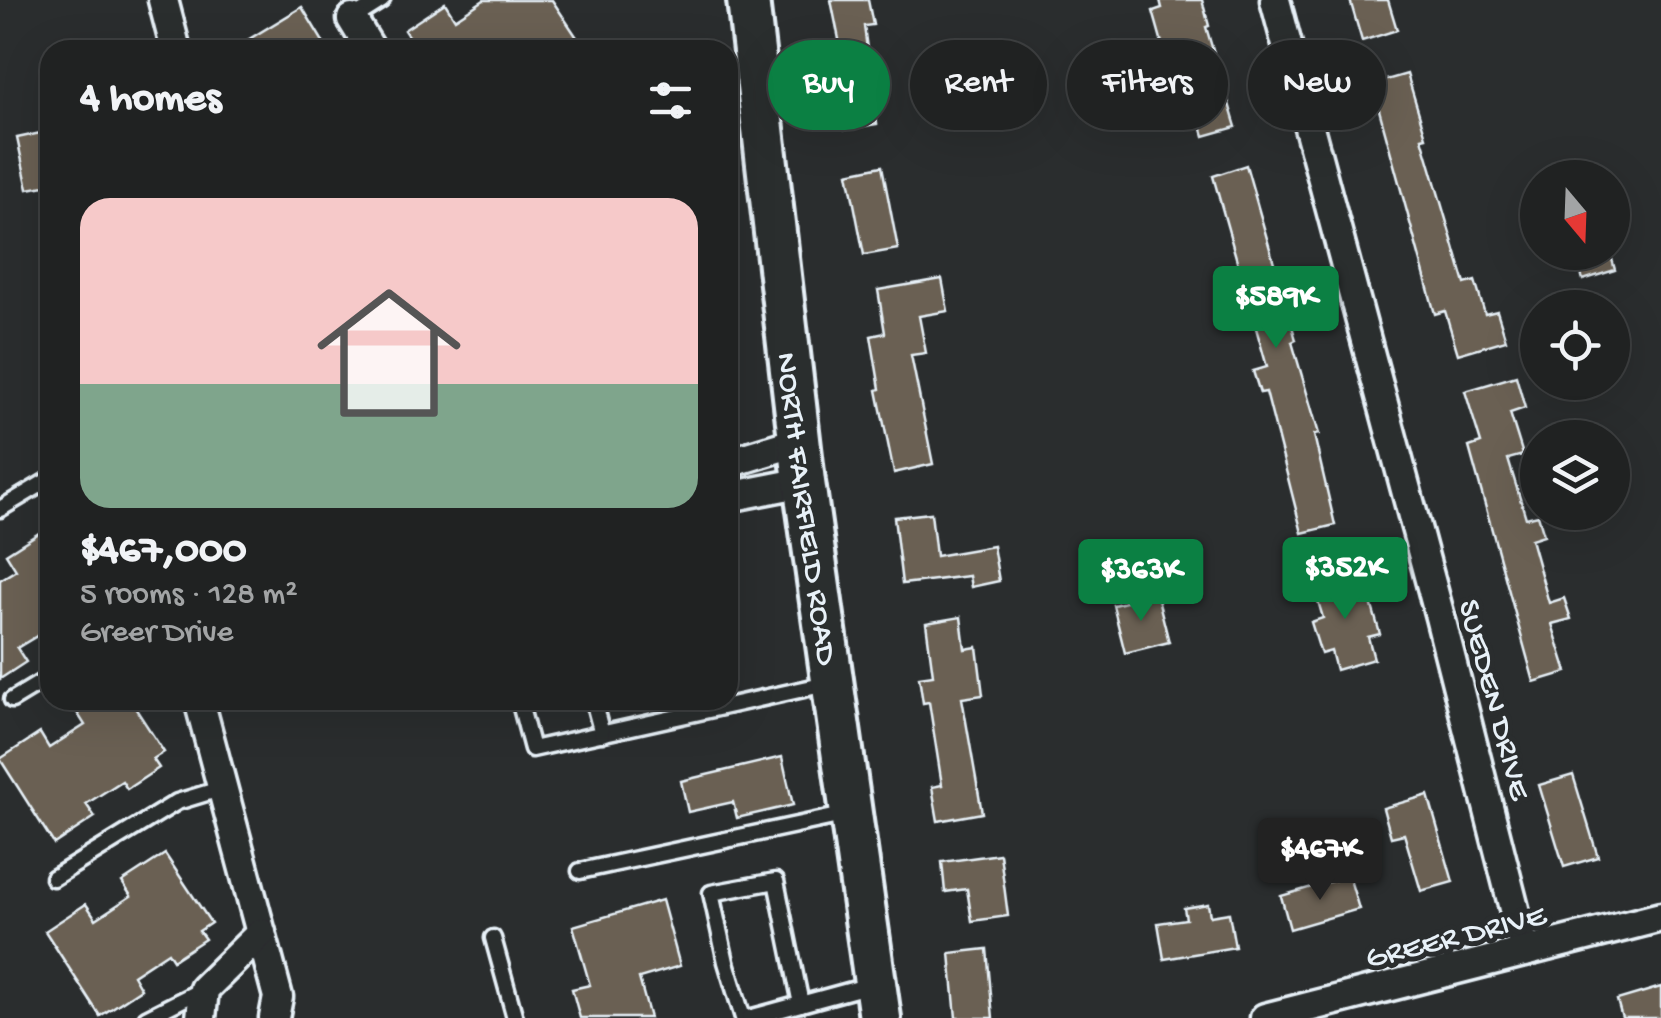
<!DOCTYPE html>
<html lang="en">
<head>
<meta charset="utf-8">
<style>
	body { margin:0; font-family:"Gochi Hand",sans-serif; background:#2d2f2f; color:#f1f3f6; height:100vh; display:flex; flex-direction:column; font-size:38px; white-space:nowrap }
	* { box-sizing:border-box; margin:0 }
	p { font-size:32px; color:#a2a4a5 }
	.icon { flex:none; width:55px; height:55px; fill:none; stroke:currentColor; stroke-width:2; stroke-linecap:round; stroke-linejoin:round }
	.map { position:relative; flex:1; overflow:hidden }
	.panel { position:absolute; left:40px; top:40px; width:698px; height:670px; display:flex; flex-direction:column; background:#202222; border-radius:30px; box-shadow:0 10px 40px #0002,0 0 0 2px #3d3f40 }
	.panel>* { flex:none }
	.top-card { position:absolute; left:768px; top:40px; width:742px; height:90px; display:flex; gap:20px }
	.needle { width:65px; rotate:161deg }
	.fabs { position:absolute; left:1520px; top:160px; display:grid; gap:20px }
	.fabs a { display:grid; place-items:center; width:110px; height:110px; border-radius:50%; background:#202222; box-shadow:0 10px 40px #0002,0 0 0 2px #3d3f40; font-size:50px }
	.price { position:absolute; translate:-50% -85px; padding:0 22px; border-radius:10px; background:#0b8043; color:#fff; font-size:32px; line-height:65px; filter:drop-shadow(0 2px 5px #0008) }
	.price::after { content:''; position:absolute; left:50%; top:60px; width:30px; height:22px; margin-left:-15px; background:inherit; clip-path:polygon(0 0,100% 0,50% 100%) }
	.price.on { background:#222; color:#fff }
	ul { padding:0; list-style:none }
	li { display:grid; align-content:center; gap:20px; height:530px; padding:0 40px }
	li span { display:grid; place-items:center; height:310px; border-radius:30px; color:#555 }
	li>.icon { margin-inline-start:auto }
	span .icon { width:180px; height:180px; fill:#fffc; stroke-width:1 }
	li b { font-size:42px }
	h2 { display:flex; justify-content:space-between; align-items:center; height:120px; padding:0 40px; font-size:42px }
	.tag { padding:0 35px; border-radius:45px; background:#202222; box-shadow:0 10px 40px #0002,0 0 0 2px #3d3f40; font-size:35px; line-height:90px }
	.tag.on { background:#0b8043; color:#fff }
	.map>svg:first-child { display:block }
	.building { fill:#6a6152; stroke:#e8f1f8; stroke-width:2.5 }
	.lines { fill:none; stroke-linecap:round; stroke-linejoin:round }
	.lane-casing { stroke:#e8f1f8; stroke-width:21 }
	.street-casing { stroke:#e8f1f8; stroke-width:35 }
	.secondary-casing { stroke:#e8f1f8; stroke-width:48 }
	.lane { stroke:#2a2d2e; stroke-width:14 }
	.street { stroke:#2a2d2e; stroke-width:28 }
	.secondary { stroke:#2a2d2e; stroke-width:40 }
	.labels { text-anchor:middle; stroke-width:10; stroke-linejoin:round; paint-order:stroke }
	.street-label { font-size:32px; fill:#e8f1f8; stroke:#2a2d2e }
</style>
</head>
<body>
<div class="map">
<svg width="1661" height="1018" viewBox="0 0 1661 1018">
	<rect width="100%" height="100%" fill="#2a2d2e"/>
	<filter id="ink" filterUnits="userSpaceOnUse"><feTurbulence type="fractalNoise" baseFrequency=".01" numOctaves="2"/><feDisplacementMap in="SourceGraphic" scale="20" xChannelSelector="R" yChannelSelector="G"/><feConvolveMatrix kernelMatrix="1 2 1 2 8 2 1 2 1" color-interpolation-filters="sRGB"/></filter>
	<g filter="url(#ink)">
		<g class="building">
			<polygon points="484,0 552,0 578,39 561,50 417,50 404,30 445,3 455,19"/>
			<polygon points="831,0 868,0 873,25 864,26 877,124 845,129 837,65 844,64"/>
			<polygon points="1160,0 1202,0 1209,26 1206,27 1236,127 1204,136 1192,94 1171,101 1162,70 1169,68 1153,11 1162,8"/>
			<polygon points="1350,0 1388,0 1397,30 1362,41"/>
			<polygon points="302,7 328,50 231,50"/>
			<polygon points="1407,74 1426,137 1422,138 1465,284 1475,281 1485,314 1497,311 1506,340 1458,354 1445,311 1435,314 1372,84"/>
			<polygon points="50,131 50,185 28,189 17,138"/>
			<polygon points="1246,165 1296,340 1292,342 1319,434 1314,435 1335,525 1302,533 1266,392 1260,393 1253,371 1267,367 1213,176"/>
			<polygon points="882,166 898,249 864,255 848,173"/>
			<polygon points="1575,252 1610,252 1615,270 1583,280"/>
			<polygon points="942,279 948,311 919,316 926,353 911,355 933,464 894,473 877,390 880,389 871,336 885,333 878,290"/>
			<polygon points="1516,376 1525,408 1510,413 1523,455 1508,459 1526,518 1538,515 1544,535 1531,539 1549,603 1564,598 1571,619 1552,624 1567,672 1534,682 1469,447 1481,443 1465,391"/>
			<polygon points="931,513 936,556 993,546 999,581 971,587 969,576 902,584 894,517"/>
			<polygon points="50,526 50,628 17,648 26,662 0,679 0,580 16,570 6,554"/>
			<polygon points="1350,573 1357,596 1368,592 1380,634 1368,637 1374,659 1336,670 1331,651 1321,654 1311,622 1323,618 1313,584"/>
			<polygon points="1157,595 1169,642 1125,653 1113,605"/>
			<polygon points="961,617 965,649 977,647 983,695 962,698 982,813 938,821 932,787 942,785 929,702 923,703 919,677 933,675 926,623"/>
			<polygon points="92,700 130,700 164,752 153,759 159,768 127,789 122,781 86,804 95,817 54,844 0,759 40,733 49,748 85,725 76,711"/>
			<polygon points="782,757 793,805 737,818 733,802 688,812 681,781"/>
			<polygon points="1573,775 1598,857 1564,867 1539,785"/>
			<polygon points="1428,795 1453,882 1421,891 1404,834 1391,837 1383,808"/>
			<polygon points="165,854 211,923 199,931 205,939 173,960 168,952 133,975 141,989 100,1016 45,931 86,904 96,919 131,896 122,882"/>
			<polygon points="1000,854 1008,916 972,921 967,889 945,892 942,862"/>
			<polygon points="1349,876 1359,909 1290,929 1281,896"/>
			<polygon points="662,900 680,966 639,978 650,1018 580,1018 572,989 590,985 573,926"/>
			<polygon points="1208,904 1210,916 1229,913 1235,947 1164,959 1158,923 1186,919 1184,908"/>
			<polygon points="987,949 993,1018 956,1018 950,953"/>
			<polygon points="1661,987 1661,1018 1622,1018 1617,1000"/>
		</g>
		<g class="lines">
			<g class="lane-casing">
				<g id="lane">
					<polyline points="352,19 382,0"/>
					<polyline points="0,509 50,479"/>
					<polyline points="12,700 50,677"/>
					<polyline points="519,700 532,749 831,683"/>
					<polyline points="593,700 602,734"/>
					<polyline points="580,871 848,814"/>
					<polyline points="53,878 177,802 223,788"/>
					<polyline points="493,938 515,1018"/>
					<polyline points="146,1018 203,989"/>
					<polyline points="743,1018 726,962 711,893 776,881 801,1004"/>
					<polyline points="749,1018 874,984"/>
				</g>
			</g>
			<g class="street-casing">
				<g id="street">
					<polyline points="163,0 176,50"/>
					<polyline points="1275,0 1440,617 1525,952"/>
					<polyline points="352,19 371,50"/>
					<polyline points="728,463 800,441"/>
					<polyline points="728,497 804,482"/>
					<polyline points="199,700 278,997 274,1018"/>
					<polyline points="201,1018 204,989 261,933"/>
					<polyline points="1265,1018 1661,917"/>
				</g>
			</g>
			<g class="secondary-casing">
				<g id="secondary">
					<path id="s1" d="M 748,0 L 804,482 L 880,1018"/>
				</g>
			</g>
			<use href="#lane" class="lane"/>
			<use href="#street" class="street"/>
			<use href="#secondary" class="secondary"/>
		</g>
	</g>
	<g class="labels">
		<g class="street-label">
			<text dy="11" stroke="none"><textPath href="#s1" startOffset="512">NORTH FAIRFIELD ROAD</textPath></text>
			<text transform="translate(1497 699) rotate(75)" y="11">SUEDEN DRIVE</text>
			<text transform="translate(1455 934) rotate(-14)" y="11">GREER DRIVE</text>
		</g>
	</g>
</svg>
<div class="fabs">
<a><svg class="needle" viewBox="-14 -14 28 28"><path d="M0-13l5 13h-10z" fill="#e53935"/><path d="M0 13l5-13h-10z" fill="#a2a4a5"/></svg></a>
<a><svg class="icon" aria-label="locate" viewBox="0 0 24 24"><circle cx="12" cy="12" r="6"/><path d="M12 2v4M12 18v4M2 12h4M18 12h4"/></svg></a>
<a><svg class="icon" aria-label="layers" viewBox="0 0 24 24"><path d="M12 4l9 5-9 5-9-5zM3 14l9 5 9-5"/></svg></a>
</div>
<b class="price" style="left:1276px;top:351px">$589K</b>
<b class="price" style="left:1345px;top:622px">$352K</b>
<b class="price" style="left:1141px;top:624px">$363K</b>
<b class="price on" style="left:1320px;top:903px">$467K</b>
<div class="top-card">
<a class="tag on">Buy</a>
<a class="tag">Rent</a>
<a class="tag">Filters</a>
<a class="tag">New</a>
</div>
<section class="panel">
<h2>4 homes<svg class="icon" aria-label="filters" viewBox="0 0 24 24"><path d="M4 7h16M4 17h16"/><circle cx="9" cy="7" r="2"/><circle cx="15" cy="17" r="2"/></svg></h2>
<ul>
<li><span style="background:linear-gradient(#f6c9c9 60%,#7fa58c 0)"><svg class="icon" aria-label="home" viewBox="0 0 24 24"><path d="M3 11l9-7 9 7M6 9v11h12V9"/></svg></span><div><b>$467,000</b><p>5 rooms · 128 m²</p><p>Greer Drive</p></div></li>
</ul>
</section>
</div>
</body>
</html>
